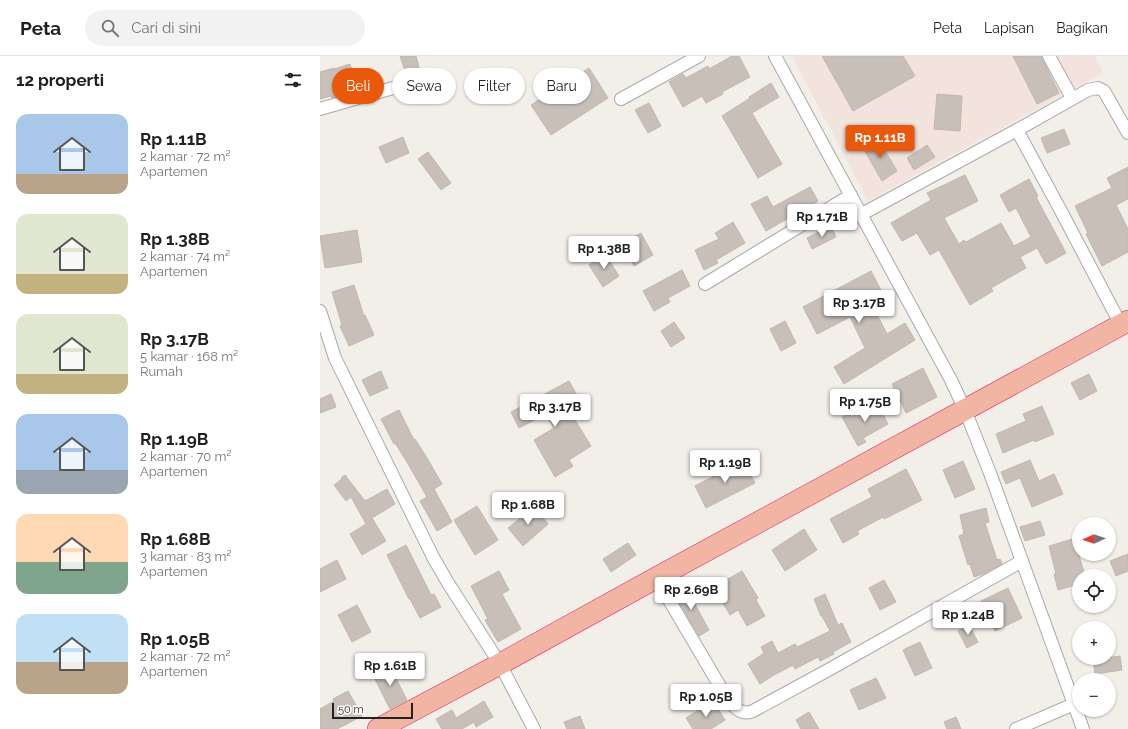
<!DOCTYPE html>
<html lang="id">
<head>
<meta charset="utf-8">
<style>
	body { margin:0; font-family:Raleway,sans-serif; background:#f2f2f2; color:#202124; height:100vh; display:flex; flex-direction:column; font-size:15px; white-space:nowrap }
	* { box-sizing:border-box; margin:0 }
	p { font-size:13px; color:#757577 }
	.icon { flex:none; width:22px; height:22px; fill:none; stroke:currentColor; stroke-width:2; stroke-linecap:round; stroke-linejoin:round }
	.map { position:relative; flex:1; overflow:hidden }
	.sheet { display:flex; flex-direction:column; background:#fff; width:320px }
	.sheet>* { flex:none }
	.hud { position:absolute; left:12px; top:12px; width:380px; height:36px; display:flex; gap:8px }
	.needle { width:26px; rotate:267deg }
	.fabs { position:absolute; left:752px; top:461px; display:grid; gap:8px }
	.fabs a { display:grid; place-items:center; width:44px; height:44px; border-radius:50%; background:#fff; box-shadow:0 1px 3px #0004; font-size:20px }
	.scale { position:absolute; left:12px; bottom:10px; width:81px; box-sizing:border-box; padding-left:4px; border:2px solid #222; border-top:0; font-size:11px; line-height:14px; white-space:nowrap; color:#222; -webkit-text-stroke:3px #fff; paint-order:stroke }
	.price { position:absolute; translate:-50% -34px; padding:0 9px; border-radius:4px; background:#fff; color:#222; font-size:13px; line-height:26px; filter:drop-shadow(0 1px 2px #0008) }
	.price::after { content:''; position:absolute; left:50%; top:24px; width:12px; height:9px; margin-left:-6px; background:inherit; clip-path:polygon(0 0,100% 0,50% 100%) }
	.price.active { background:#ea580c; color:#fff }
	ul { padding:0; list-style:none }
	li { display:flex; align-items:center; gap:12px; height:100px; padding:0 16px }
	li span { display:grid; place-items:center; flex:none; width:112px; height:80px; border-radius:12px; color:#555 }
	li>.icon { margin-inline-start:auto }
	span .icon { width:48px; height:48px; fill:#fffc; stroke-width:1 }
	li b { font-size:17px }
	h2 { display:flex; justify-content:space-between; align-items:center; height:48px; padding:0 16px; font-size:17px }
	.tag { padding:0 14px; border-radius:18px; background:#fff; box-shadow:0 1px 3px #0004; font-size:14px; line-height:36px }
	.tag.active { background:#ea580c; color:#fff }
	header { display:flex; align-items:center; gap:24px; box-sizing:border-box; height:56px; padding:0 20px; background:#fff; border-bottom:1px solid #e0e0e0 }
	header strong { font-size:19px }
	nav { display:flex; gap:22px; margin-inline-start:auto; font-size:14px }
	.search { width:280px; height:36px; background:#f2f2f2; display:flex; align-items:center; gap:10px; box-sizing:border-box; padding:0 14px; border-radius:22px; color:#757577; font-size:15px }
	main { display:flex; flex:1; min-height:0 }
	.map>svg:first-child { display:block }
	.military { fill:#f3e3dd }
	.building { fill:#c7bfb8; stroke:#c4b6ab }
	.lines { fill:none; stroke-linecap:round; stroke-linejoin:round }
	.minor-casing { stroke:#a9a9a9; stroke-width:14 }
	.trunk-casing { stroke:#dc2a67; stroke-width:22 }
	.minor { stroke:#fff; stroke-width:12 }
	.trunk { stroke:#f2b4a3; stroke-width:21 }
</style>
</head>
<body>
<header>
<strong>Peta</strong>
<div class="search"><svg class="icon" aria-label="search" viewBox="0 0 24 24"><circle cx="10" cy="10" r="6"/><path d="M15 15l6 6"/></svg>Cari di sini</div>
<nav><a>Peta</a><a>Lapisan</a><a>Bagikan</a></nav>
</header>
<main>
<section class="sheet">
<h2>12 properti<svg class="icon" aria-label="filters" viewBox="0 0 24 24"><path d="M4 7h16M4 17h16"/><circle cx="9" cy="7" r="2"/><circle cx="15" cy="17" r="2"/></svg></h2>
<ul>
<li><span style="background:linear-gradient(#a9c7e8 75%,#b9a48a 0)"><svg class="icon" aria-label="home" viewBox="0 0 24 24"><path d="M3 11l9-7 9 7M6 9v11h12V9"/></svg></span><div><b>Rp 1.11B</b><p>2 kamar · 72 m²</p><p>Apartemen</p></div></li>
<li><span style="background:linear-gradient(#dfe7d0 75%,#c2b280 0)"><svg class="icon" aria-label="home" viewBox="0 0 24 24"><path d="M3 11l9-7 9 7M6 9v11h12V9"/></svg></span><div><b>Rp 1.38B</b><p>2 kamar · 74 m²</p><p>Apartemen</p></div></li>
<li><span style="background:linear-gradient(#dfe7d0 75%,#c2b280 0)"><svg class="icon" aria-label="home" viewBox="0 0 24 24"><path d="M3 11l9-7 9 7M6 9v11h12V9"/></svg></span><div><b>Rp 3.17B</b><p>5 kamar · 168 m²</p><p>Rumah</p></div></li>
<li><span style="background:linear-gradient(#a9c7e8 70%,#9aa5b1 0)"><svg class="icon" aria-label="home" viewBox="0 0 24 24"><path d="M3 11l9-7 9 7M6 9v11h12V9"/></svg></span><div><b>Rp 1.19B</b><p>2 kamar · 70 m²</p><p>Apartemen</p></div></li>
<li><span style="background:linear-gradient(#ffd9b3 60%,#7fa58c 0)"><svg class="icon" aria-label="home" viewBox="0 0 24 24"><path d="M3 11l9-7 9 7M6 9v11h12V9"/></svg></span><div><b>Rp 1.68B</b><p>3 kamar · 83 m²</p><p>Apartemen</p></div></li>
<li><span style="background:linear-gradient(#bfe0f5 60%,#b9a48a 0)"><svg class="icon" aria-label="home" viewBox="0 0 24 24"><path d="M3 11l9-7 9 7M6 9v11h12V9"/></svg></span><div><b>Rp 1.05B</b><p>2 kamar · 72 m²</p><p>Apartemen</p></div></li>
</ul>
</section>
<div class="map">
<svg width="808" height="673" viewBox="0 0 808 673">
	<rect width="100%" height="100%" fill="#f2efe9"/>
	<polygon class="military" points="472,0 775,0 783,17 548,145"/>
	<g class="building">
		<polygon points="80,0 96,0 99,11 85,15"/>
		<polygon points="412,0 419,0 430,21 402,36 403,38 386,47 382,40 363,51 349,26 363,18 366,22 388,10 389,13"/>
		<polygon points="502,0 583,0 595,20 533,55"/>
		<polygon points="693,0 721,0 739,37 717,48"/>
		<polygon points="30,8 37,32 22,37 22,39 12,42 11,40 0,43 0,16 14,12 14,13"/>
		<polygon points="269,12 288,42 231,79 211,49"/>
		<polygon points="451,27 459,41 432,57 462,108 438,122 402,60 430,42 429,41"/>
		<polygon points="617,38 642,40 640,75 614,73"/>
		<polygon points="329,47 341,70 328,77 315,54"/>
		<polygon points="744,73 750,88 727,97 721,82"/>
		<polygon points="83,81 89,97 66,107 59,91"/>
		<polygon points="557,81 577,115 562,125 542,90"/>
		<polygon points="607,89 615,101 594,114 587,102"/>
		<polygon points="108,96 131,127 121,134 98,103"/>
		<polygon points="808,111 808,143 796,149 808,173 808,196 782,210 766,178 768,177 755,150 792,132 787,122"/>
		<polygon points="645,119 658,145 624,162 639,188 644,184 646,186 681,167 694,190 711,181 696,152 689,156 680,139 709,123 718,140 716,141 746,197 726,208 717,192 700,201 706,212 671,232 673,235 650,249 619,194 610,199 597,177 582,185 571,167 611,144 607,137"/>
		<polygon points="490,131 498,145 446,175 431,148 447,140 453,151"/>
		<polygon points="413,166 425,187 396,204 398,207 384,214 375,194 399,183 395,177"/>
		<polygon points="511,170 516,181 492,193 487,182"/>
		<polygon points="37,174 42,206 5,212 0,180"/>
		<polygon points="321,177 333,199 314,210 302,187"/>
		<polygon points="285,198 299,220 283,231 269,209"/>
		<polygon points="362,214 370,230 348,242 350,246 334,255 323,235"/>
		<polygon points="551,215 565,242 552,249 567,278 585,267 595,284 524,328 514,311 545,292 530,261 497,278 483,251"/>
		<polygon points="34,229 44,260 45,259 54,279 29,290 20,270 22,269 12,236"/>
		<polygon points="465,265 476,287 461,295 450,273"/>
		<polygon points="354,266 365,282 351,291 341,275"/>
		<polygon points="603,312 617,341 586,357 572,328"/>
		<polygon points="61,315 68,332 50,340 42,324"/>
		<polygon points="769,318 777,335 760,344 751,327"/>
		<polygon points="249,325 258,341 245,348 271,390 249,404 253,410 235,421 214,384 234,372 226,358 199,372 191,356"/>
		<polygon points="11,338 16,351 0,357 0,343"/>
		<polygon points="557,347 568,368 543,382 546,386 538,390 522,361 529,357 531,361"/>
		<polygon points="722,350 734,378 715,386 714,384 683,397 676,378 706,365 703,358"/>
		<polygon points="79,354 94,384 95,383 107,402 122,428 114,433 132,466 117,475 100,445 107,441 87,406 75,387 74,388 61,363"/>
		<polygon points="710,404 719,425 734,418 743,438 712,451 700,422 686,428 681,416"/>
		<polygon points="423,405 435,427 386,452 375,430"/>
		<polygon points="643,405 655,433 635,442 623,414"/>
		<polygon points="586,413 602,444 564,463 563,461 537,475 539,478 523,487 510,463 552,441 548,433"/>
		<polygon points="25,419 45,445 67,433 75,448 52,462 66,485 42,499 30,478 46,468 31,441 26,445 14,429 22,423 21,422"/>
		<polygon points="157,450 178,484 155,499 134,464"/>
		<polygon points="214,451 228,468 203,490 188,472"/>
		<polygon points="666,452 669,466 665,467 677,504 680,503 682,508 663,518 654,521 650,508 648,509 639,480 644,478 640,459"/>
		<polygon points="720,465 725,479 705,485 700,471"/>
		<polygon points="484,473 497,494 465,515 452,494"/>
		<polygon points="756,482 759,492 759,498 761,499 759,499 765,520 759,520 759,528 738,534 734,518 736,518 729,490"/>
		<polygon points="308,487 316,499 291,516 283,503"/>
		<polygon points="86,489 111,539 114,538 121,551 100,562 90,543 89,543 67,499"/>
		<polygon points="808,498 808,515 796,520 790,505"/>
		<polygon points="17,504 26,523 0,536 0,513"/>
		<polygon points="179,515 189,534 182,538 201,573 178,586 165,564 168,563 151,530"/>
		<polygon points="422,515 438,542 436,544 445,560 427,570 418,554 410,559 394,531"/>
		<polygon points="564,524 576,546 560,554 549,532"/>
		<polygon points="365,530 389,574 379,580 353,536"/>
		<polygon points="688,532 702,562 675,575 661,545"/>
		<polygon points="505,538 518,569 522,567 531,586 513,596 514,598 500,605 498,601 475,613 473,609 454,619 440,628 428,608 444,597 441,591 452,585 458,597 475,588 477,591 510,575 502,560 501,560 494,543"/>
		<polygon points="37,549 51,576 32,586 18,559"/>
		<polygon points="649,569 658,586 647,592 638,575"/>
		<polygon points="600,586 612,612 595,620 583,594"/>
		<polygon points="800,600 802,614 775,618 773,604"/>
		<polygon points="69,609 87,644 70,653 52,617"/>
		<polygon points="556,622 566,642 539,654 530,634"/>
		<polygon points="28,635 42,660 17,673 0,673 0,653 14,645 13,643"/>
		<polygon points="164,645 173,661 156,671 154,666 142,673 122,673 116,663 132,654 136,662"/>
		<polygon points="393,645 405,664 391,673 373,673 366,662"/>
		<polygon points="489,656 499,673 481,673 476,664"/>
		<polygon points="260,660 265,673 247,673 244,666"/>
		<polygon points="636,661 641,673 627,673 624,666"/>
	</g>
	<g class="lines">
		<g class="minor-casing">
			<g id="minor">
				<polyline points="455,0 631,324 645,354 670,417 763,673"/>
				<polyline points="729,0 752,42"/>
				<polyline points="301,43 379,0"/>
				<polyline points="0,53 94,26"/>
				<polyline points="697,74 741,155 801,269"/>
				<polyline points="542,158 697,74 768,34 778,32 784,35 808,77"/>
				<polyline points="385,228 531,139"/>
				<polyline points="0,255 15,302 113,501 128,527 180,608 214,673"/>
				<path d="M 336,522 L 404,637 C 411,647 419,661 433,655 L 510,613 L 702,505"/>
				<polyline points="696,673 754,648"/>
			</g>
		</g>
		<g class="trunk-casing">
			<polyline id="trunk" points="58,673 180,608 336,522 808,265"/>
		</g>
		<use href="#minor" class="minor"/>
		<use href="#trunk" class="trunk"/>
	</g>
</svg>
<div class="fabs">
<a><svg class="needle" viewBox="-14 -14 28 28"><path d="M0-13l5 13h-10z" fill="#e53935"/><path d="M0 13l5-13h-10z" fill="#757577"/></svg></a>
<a><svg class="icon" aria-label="locate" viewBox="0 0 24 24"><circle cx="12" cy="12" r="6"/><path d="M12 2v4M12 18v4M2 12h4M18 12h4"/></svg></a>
<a>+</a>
<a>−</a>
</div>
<div class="scale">50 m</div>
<b class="price active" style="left:560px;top:103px">Rp 1.11B</b>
<b class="price" style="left:502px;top:182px">Rp 1.71B</b>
<b class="price" style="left:284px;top:214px">Rp 1.38B</b>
<b class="price" style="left:539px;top:268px">Rp 3.17B</b>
<b class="price" style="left:545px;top:367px">Rp 1.75B</b>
<b class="price" style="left:235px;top:372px">Rp 3.17B</b>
<b class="price" style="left:405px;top:428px">Rp 1.19B</b>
<b class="price" style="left:208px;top:470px">Rp 1.68B</b>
<b class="price" style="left:371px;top:555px">Rp 2.69B</b>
<b class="price" style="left:648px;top:580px">Rp 1.24B</b>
<b class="price" style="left:70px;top:631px">Rp 1.61B</b>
<b class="price" style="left:386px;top:662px">Rp 1.05B</b>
<div class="hud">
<a class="tag active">Beli</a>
<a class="tag">Sewa</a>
<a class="tag">Filter</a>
<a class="tag">Baru</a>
</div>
</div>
</main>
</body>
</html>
